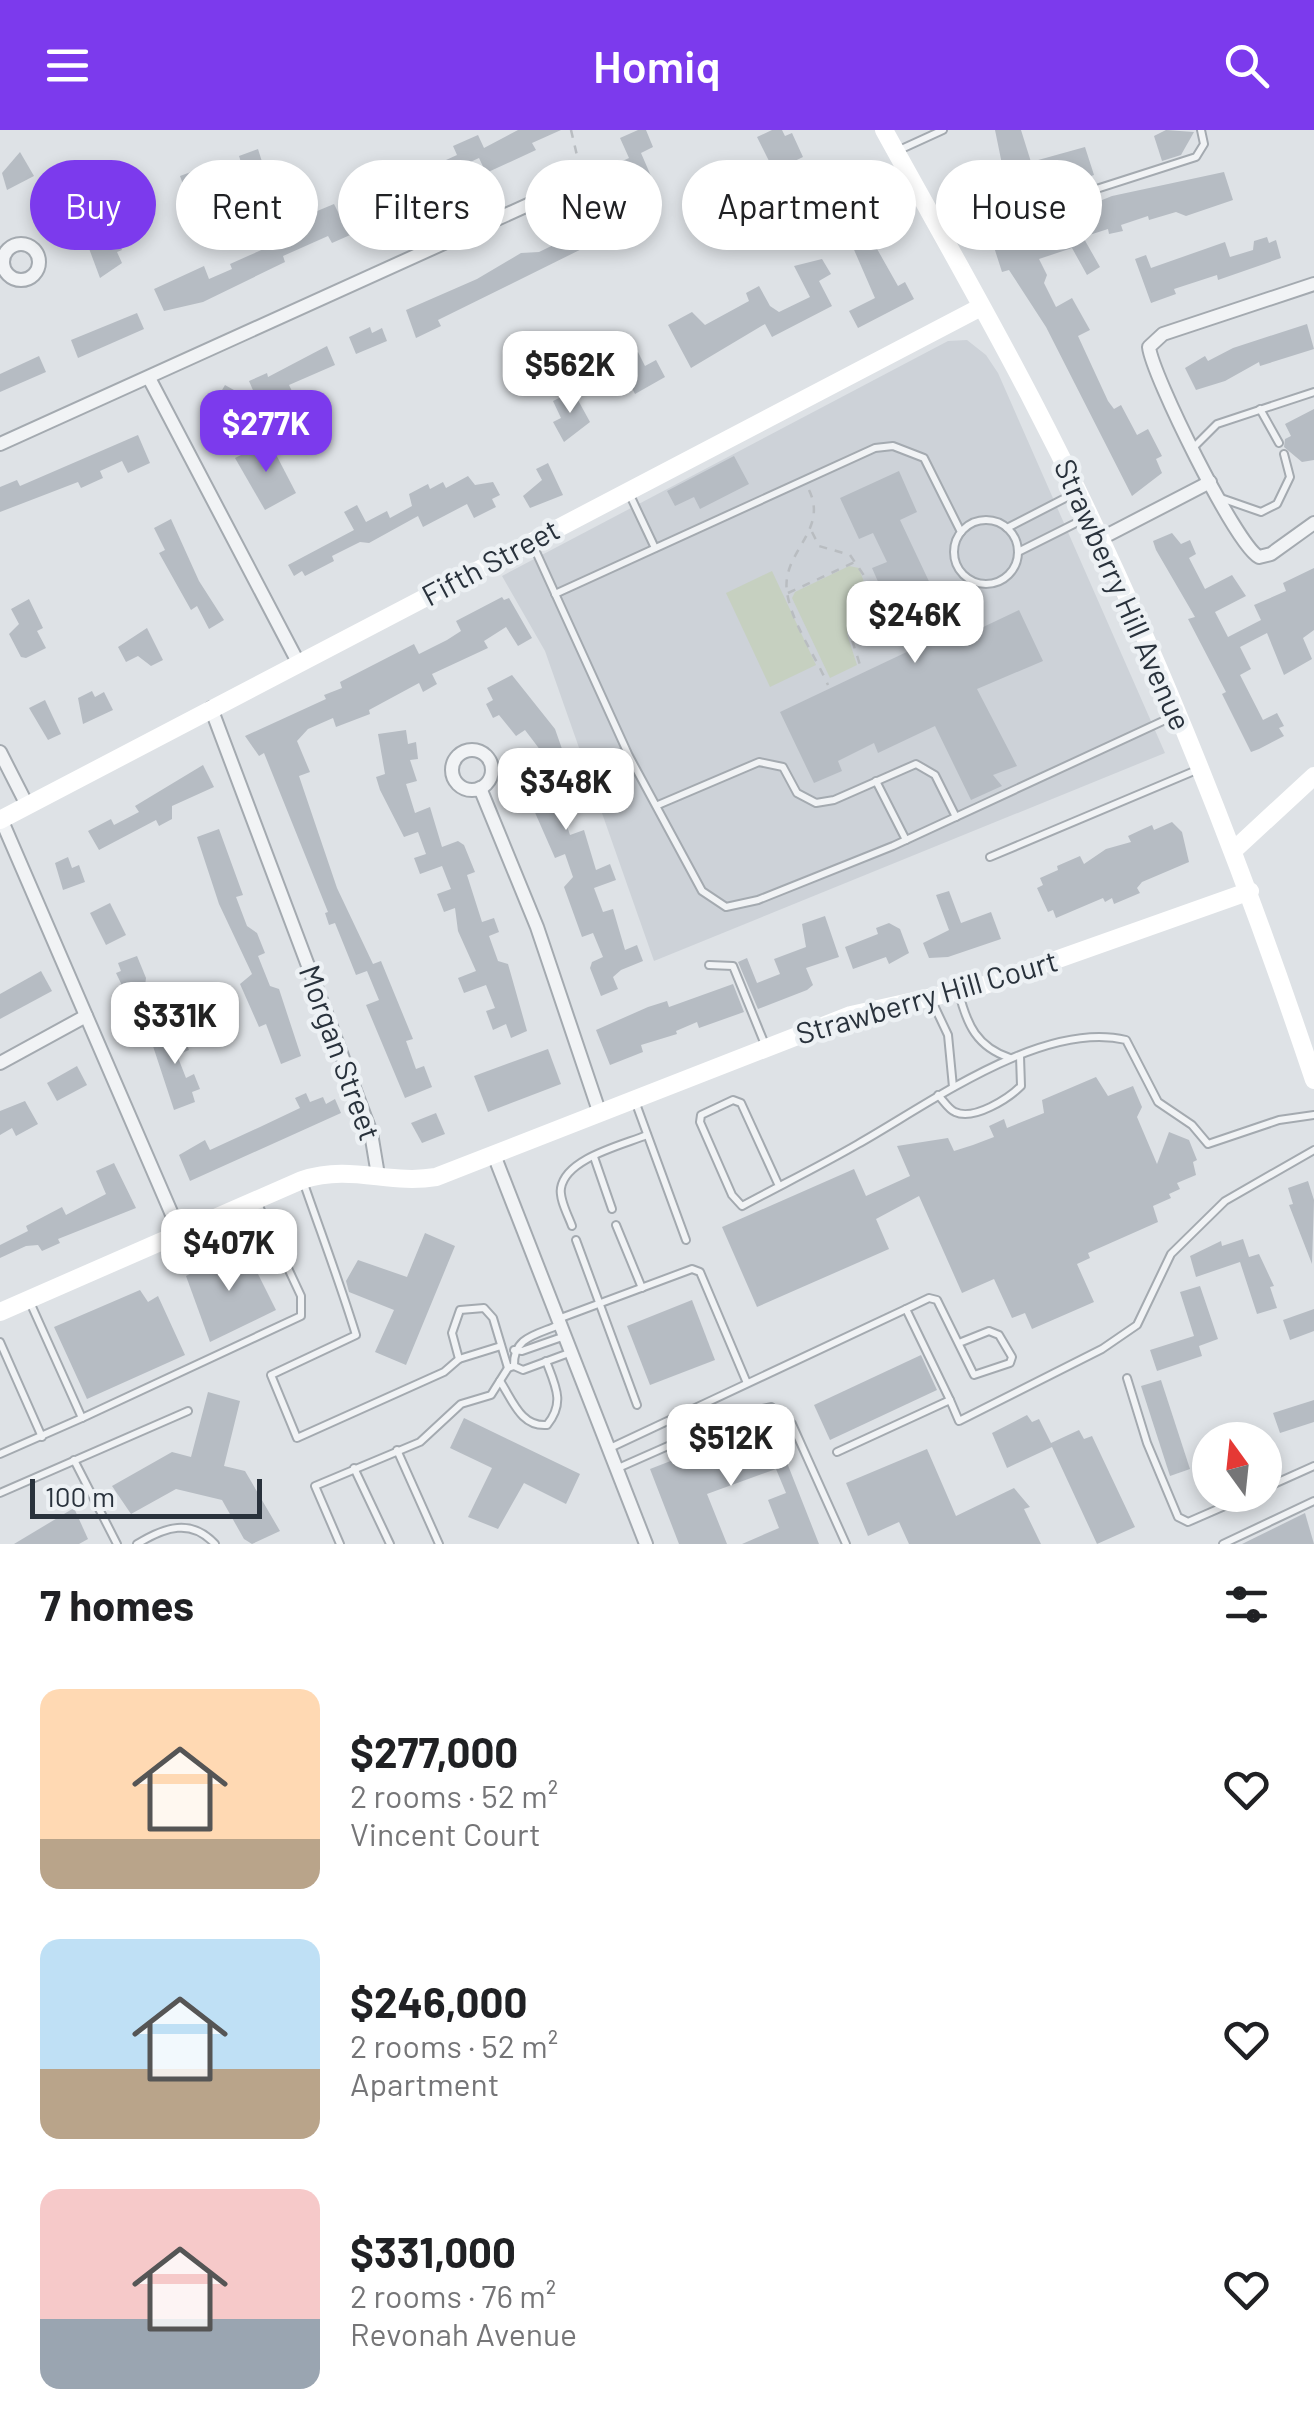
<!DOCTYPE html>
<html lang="en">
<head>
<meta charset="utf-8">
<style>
	body { margin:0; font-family:Barlow,sans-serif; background:#f2f2f2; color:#202124; height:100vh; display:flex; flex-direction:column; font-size:38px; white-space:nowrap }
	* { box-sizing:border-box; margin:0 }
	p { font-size:32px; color:#757577 }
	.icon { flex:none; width:55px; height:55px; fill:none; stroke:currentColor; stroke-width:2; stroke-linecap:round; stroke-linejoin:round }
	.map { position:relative; height:1414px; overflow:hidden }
	.side { display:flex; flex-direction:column; background:#fff; flex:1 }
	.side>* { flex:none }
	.hud { position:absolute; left:30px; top:30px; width:1255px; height:90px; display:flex; gap:20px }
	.needle { width:65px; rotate:345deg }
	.fabs { position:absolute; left:1192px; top:1292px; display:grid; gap:20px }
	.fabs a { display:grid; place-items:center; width:90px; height:90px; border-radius:50%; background:#fff; box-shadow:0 5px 15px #0003; font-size:50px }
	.scale { position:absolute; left:30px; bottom:25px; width:232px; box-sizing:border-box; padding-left:10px; border:5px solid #29323c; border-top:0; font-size:28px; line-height:35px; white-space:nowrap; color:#29323c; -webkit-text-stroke:8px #edf1f4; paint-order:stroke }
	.price { position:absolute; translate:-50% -85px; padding:0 22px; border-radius:20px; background:#fff; color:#222; font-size:32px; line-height:65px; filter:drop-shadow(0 2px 5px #0008) }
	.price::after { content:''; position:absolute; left:50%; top:60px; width:30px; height:22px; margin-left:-15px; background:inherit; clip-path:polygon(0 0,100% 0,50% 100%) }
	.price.on { background:#7c3aed; color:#fff }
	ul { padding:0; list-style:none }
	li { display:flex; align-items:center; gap:30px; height:250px; padding:0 40px }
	li span { display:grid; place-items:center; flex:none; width:280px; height:200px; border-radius:20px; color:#555 }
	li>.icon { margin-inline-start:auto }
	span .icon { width:120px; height:120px; fill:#fffc; stroke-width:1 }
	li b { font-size:42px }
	h2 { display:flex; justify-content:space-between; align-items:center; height:120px; padding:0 40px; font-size:42px }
	.tag { padding:0 35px; border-radius:45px; background:#fff; box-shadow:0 5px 15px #0003; font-size:35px; line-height:90px }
	.tag.on { background:#7c3aed; color:#fff }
	header { display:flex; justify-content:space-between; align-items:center; height:130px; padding:0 40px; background:#7c3aed; color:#fff; font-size:45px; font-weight:600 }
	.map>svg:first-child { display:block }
	.built { fill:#cdd2d8 }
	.green { fill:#c6d0c0 }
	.building { fill:#b6bcc3 }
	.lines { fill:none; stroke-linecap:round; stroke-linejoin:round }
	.lane-casing { stroke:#a4aab0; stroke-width:10 }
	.street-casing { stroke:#a4aab0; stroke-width:16 }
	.path { stroke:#b9bdc1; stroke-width:2.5; stroke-dasharray:8 8; stroke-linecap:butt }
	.lane { stroke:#f1f3f5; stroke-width:6 }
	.street { stroke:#f1f3f5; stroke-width:12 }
	.secondary { stroke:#fff; stroke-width:18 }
	.labels { text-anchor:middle; stroke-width:9; stroke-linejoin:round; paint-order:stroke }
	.street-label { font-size:30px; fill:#29323c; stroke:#edf1f4 }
</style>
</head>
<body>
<header><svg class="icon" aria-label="menu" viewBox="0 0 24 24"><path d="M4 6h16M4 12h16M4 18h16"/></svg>Homiq<svg class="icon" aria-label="search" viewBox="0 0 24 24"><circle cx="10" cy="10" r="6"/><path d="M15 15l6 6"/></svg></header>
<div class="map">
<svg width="1314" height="1414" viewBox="0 0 1314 1414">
	<rect width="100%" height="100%" fill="#dee2e6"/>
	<polygon class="built" points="967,210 986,225 998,243 1165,623 654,831 545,521 502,446 948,211"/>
	<g class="green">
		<polygon points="849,436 859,438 866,458 847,504 857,535 830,548 792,468 795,462"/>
		<polygon points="772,441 816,535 770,557 726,463"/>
	</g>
	<g class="building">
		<polygon points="518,0 561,0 532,13 536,20 486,43 479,28 444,44 448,52 427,61 430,68 414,76 407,61 375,76 382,91 332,113 328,106 283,126 285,132 203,172 164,181 154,159 204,136 209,149 232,139 230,134 304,101 302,97 313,92 310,84 334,74 342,90 366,78 357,60 408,39 411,46 457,25 453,16 478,5 484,18"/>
		<polygon points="638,0 646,0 653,17 641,23 654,53 631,63 618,33 629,28 620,8"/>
		<polygon points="772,0 782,0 785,6 792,3 803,27 774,41 757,7"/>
		<polygon points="995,0 1021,0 1031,32 1085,17 1094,45 973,85 964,57 1004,44"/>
		<polygon points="1166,0 1194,2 1181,25 1162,31 1154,6"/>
		<polygon points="258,19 264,38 275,34 285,64 256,75 254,68 195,88 180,46 199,39 204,52 243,38 239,26"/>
		<polygon points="20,22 34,46 7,60 2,43"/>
		<polygon points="86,40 122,120 117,122 122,133 100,148 84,105 91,102 78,75 65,70 54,75 47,58"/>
		<polygon points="833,41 898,156 905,152 914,169 858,198 849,181 875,168 845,99 839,102 829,83 823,86 816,73 828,67 821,48"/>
		<polygon points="1224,42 1233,70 1186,86 1176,82 1149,90 1148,86 1121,95 1123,101 1109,104 1108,99 1083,107 1100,137 1087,145 1072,118 1039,129 1047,145 1044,153 1056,177 1072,168 1090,200 1078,206 1108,271 1114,279 1121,275 1137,305 1148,299 1162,326 1156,329 1162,343 1132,366 1046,197 1009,140 1002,142 993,114 1112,66"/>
		<polygon points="605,90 612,104 438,190 441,196 416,208 406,180 477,149 521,123 539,122"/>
		<polygon points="1267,107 1269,113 1276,110 1281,128 1218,150 1217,145 1174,159 1176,164 1151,173 1135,129 1146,125 1151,138 1225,112 1230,127 1253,120 1254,111"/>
		<polygon points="822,129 831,144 819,151 832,176 772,207 765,194 691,238 668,195 692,182 705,195 749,171 746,163 759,156 770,176 779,182 810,167 794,136"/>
		<polygon points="137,183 144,199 78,228 71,210"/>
		<polygon points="1307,194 1314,219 1260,236 1259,232 1225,251 1196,260 1185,238 1205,226 1208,231 1233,218"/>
		<polygon points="370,197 372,203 382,198 387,211 356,224 349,207"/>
		<polygon points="327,216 335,235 289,255 292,261 262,281 249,251 267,243 268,247"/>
		<polygon points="638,222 645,236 656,230 665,247 635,264 632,258 625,262 620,253 610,259 600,242"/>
		<polygon points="39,226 46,242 0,262 0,244"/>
		<polygon points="225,255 241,264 221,307 208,300 215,288 208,284"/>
		<polygon points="573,261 590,292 564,312 553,292 561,288 553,271"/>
		<polygon points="1314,279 1314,330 1302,332 1284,317 1285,309 1291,306 1285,294"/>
		<polygon points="138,305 150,333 128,343 122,331 100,341 103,348 81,358 78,352 0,382 0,357 17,350 20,356"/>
		<polygon points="269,311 296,363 265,380 235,328"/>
		<polygon points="734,326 749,354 700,379 694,367 675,376 667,361"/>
		<polygon points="548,333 563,365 530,378 523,366 542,350 536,339"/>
		<polygon points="899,341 917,382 900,390 951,498 957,495 960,508 1019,480 1043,531 977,559 1017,636 993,645 1002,656 971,670 935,596 878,623 874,613 838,631 842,641 814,653 780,582 913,519 888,473 880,472 883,463 872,438 887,432 873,403 859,409 840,368"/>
		<polygon points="468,346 475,355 493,352 500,365 492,369 496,377 474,388 467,374 423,397 418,386 369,413 360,412 332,426 334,431 305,446 302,441 294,446 288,435 354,400 344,382 357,375 366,392 387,381 390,388 412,376 409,364 428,354 430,359 443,352 446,358"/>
		<polygon points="171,389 199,451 224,490 209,499 197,476 191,480 159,423 165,420 154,398"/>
		<polygon points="1172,403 1181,414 1190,410 1196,424 1189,428 1205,459 1232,445 1246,466 1215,482 1228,507 1261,490 1254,475 1286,461 1283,453 1314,438 1314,500 1303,508 1312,529 1284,545 1267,503 1240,517 1251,539 1240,545 1263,590 1277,583 1284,596 1279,598 1284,606 1259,619 1251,622 1222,564 1226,562 1188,489 1195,487 1156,420 1153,411"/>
		<polygon points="502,467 504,470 509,468 532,508 518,516 506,497 484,511 488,518 432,544 437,554 423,562 419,553 369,580 370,584 336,597 333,588 308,599 297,611 310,642 299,646 337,758 373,834 381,831 413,909 406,911 416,939 424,936 432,957 405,968 366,875 379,870 367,841 356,845 335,793 329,795 325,783 328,782 264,623 259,626 245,606 326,569 324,565 342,558 340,552 414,514 419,524 447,510 461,501 456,491"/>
		<polygon points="29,469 43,498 37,501 46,518 26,528 21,527 9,504 19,494 11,479"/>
		<polygon points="147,498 163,530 151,536 138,526 126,532 118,517"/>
		<polygon points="512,545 555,599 568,636 555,641 563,663 580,657 586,672 562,681 570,705 584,700 596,740 610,734 616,750 594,758 603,782 613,779 625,820 637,815 643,831 621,840 613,847 618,859 601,866 590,838 592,832 603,827 593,803 582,807 564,757 573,747 565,724 555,728 533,678 547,668 529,631 544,625 525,600 516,606 499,585 493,588 486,574 493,570 487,558"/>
		<polygon points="92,561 95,567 104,562 113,580 83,594 78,568"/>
		<polygon points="45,570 61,604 48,610 29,578"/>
		<polygon points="406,600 408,614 416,612 418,629 410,630 417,651 406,654 415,683 430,677 442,717 458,711 464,715 475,742 467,745 482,792 494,788 499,802 489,806 498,831 508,834 527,901 511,908 506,894 493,900 486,881 495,878 486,855 464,863 458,848 476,841 458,801 455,778 444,782 437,764 451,759 442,736 420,744 414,728 426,724 418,702 404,707 380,660 376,647 385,644 378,604"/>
		<polygon points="203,635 214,657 172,676 172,689 159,696 156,690 99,720 88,701 111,689 114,695 139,682 135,676"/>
		<polygon points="1172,692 1182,702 1189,732 1142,752 1137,758 1140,763 1114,774 1112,768 1105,772 1103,768 1056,788 1053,780 1048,782 1037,758 1043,755 1040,748 1058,740 1057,736 1080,726 1084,734 1106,719 1131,712 1128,706 1143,699 1152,695 1154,700"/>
		<polygon points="219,699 243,765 236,767 247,796 257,803 265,823 258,826 270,856 279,859 301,926 281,934 266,894 259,897 240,854 252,844 219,774 197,707"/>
		<polygon points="68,727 72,738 79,735 85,752 63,760 55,733"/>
		<polygon points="949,761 961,793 991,782 1001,809 948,827 929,828 923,813 949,800 936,765"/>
		<polygon points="110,773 126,805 106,815 90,783"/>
		<polygon points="825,786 839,827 806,838 813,855 807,860 758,879 738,832 747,828 757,853 780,844 774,829 806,817 802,794"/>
		<polygon points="889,793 900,799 909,823 889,834 886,827 853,839 845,817 878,804 876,798"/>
		<polygon points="137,826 146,848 144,864 129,870 116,843 121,841 118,833"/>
		<polygon points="41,841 52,861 0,889 0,864"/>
		<polygon points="733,854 744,882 699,898 697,892 676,901 677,904 641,915 643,922 610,935 596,900 648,877 667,871 669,877"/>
		<polygon points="180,895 189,920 177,925 186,948 194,944 200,959 192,962 195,972 174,980 150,907"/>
		<polygon points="548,919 561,954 488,982 474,946"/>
		<polygon points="77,936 87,955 57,971 47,953"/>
		<polygon points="1096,947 1108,966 1133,956 1142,977 1137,987 1157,1034 1169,1002 1189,1010 1197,1030 1193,1032 1196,1045 1177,1053 1180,1059 1169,1064 1171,1068 1153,1076 1158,1092 1088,1123 1090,1128 1077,1134 1094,1172 1032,1199 1025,1183 1012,1188 994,1149 962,1163 919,1066 876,1089 889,1119 757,1177 722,1097 854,1039 866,1066 910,1046 897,1016 948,1008 954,1021 973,1015 994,1007 989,996 1004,989 1007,998 1044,983 1042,970"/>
		<polygon points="306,963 310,972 323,967 326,974 335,969 341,983 190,1051 179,1025 205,1010 210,1020 260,997 300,978 295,968"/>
		<polygon points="25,971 38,994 16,1006 12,998 0,1005 0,981"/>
		<polygon points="436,983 445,1004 422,1013 411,993"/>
		<polygon points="114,1033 136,1078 58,1109 60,1113 42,1121 38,1115 26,1116 0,1128 0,1115 28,1101 26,1096 62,1077 66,1085 106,1064 96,1041"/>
		<polygon points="1308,1051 1314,1070 1312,1134 1289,1075 1293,1074 1288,1058"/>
		<polygon points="425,1103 455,1116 406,1235 375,1222 394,1180 349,1162 346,1151 358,1130 407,1147"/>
		<polygon points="1243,1109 1249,1127 1259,1124 1274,1156 1270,1157 1277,1178 1257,1184 1240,1132 1196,1147 1190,1126 1221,1111 1222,1116"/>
		<polygon points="244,1116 276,1180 210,1212 186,1146"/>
		<polygon points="1200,1156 1218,1209 1199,1216 1202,1226 1157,1241 1150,1220 1194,1206 1180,1162"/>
		<polygon points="140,1160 148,1172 158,1166 185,1225 87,1269 54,1197"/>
		<polygon points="692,1170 715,1230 650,1255 627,1196"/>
		<polygon points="1314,1179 1314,1201 1290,1210 1283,1190"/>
		<polygon points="921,1225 937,1260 830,1310 814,1275"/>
		<polygon points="1161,1250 1190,1339 1170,1346 1141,1256"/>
		<polygon points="208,1262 240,1271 224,1336 245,1341 280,1401 252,1414 244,1409 222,1370 176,1359 131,1384 112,1356 172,1322 191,1327"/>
		<polygon points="1314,1270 1314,1292 1280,1303 1273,1283"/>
		<polygon points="1027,1285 1032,1292 1039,1289 1051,1313 1079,1300 1084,1309 1092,1306 1135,1397 1097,1414 1052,1317 1007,1338 992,1303"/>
		<polygon points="464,1288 580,1344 566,1374 524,1353 498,1399 468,1387 492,1338 450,1318"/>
		<polygon points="771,1292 819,1414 742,1414 779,1398 768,1370 786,1363 776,1339 707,1364 727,1414 679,1414 650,1339"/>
		<polygon points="927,1319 956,1386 1014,1358 1030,1377 1024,1379 1041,1414 909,1414 899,1392 868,1406 846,1353"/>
		<polygon points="74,1378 88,1409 79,1414 14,1414"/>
		<polygon points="1305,1383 1314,1414 1242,1414"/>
	</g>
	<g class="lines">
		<g class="lane-casing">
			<g id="lane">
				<polyline points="897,21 943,0"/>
				<polyline points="944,108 1196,27 1204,14 1201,0"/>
				<polyline points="1260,279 1279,313"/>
				<polyline points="1194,317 1217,294 1314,262"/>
				<polyline points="629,363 655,418"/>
				<polyline points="1218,367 1261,382 1277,374 1290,347 1284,324"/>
				<circle cx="986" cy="422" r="32"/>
				<polyline points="1007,398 1075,363"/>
				<polyline points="532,413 629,626 702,761 726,777 758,770 893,716 1176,585"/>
				<polyline points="1018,422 1088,387"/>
				<polyline points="555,464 875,318 893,316 924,328 961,402"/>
				<polyline points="876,651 906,710"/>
				<polyline points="658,675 759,632 783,637 797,663 816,673 834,670 916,634 935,645 956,687"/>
				<polyline points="990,727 1199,639"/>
				<polyline points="709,835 733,836 766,917"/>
				<path d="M 959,863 C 967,895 977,917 1010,928"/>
				<polyline points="931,869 948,905 953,957"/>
				<path d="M 938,965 C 943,970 949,980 955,982 C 974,991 1009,968 1021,956 L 1020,926"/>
				<polyline points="635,971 686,1110"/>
				<polyline points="594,1027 612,1079"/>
				<path d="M 303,1051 C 321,1103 340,1153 356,1205 L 271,1245 L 297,1308 L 444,1242 L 459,1229 L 452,1203 L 460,1180 L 484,1178 L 493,1188 L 508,1238 L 514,1236"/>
				<path d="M 779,1056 L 741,973 L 733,970 L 701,985 L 700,992 L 732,1065 L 742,1076 C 781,1055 820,1036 858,1014 C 929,974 1042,890 1126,910 L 1158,972 L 1192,995 L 1208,1014 L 1279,990 L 1314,985"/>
				<polyline points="616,1095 642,1158"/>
				<path d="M 572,1096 C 568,1085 559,1069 561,1058 C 566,1028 623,1015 647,1005"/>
				<polyline points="175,1107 183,1121 190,1124 266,1091"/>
				<polyline points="576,1110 637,1275"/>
				<polyline points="906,1179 929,1168 937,1170 974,1245 1010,1233 1012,1227 999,1205 989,1201 959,1213"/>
				<polyline points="558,1189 692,1139 700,1142 747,1253"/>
				<path d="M 559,1195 C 536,1205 513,1207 514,1236 L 523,1240 L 569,1223"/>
				<polyline points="0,1212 42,1307"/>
				<polyline points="514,1220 522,1221 565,1206"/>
				<polyline points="459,1229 501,1216"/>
				<polyline points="1127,1248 1147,1313 1178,1387 1188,1392 1250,1365"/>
				<path d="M 500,1251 C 513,1271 521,1297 547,1295 C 565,1273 556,1257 546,1231"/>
				<polyline points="82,1288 301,1186 301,1166 258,1074"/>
				<polyline points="610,1318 906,1179 950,1270"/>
				<polyline points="397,1320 439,1414"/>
				<polyline points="837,1322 950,1270 959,1291 1102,1219 1137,1195 1171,1124 1225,1071 1314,1020"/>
				<polyline points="0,1324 82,1288 29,1170"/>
				<polyline points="74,1330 117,1414"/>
				<polyline points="354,1338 390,1414"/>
				<polyline points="616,1339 738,1285 771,1277 792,1294 846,1414"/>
				<polyline points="1265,1358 1314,1336"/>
				<polyline points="0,1363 188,1281"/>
				<path d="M 137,1414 C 165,1397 191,1388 215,1414"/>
				<polyline points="340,1414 315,1356 420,1312 461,1274 491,1265 508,1238"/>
				<polyline points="1223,1414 1314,1371"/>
			</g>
		</g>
		<g class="street-casing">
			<g id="street">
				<circle cx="21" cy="132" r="18"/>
				<path d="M 1314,154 L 1163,204 L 1149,217 C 1152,245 1236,415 1259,427 L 1271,424 L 1314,393"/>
				<polyline points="149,248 299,534"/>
				<polyline points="0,314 583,50"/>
				<polyline points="1098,410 1210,352"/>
				<polyline points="211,578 371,1003 378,1045"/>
				<circle cx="472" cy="640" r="20"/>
				<polyline points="0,622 27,675"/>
				<polyline points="480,658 537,797 599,981"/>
				<polyline points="1,689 180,1103"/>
				<polyline points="0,933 86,886"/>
				<polyline points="494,1025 646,1414"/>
			</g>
		</g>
		<g class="path">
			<polyline points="571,0 579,34"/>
			<path d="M 809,360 C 829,401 781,422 787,462 C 791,492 816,527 828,555"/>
			<polyline points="812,402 819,416 850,425 867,450 868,472 852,496 851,507 861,538"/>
			<polyline points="788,463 857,431"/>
		</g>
		<use href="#lane" class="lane"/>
		<use href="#street" class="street"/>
		<g class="secondary">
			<path d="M 884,0 C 934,91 986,181 1033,272 C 1145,487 1237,720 1314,950"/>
			<polyline points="0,690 981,177"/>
			<polyline points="1234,720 1314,646"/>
			<path d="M 0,1182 L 302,1050 C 352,1034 388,1055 436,1047 L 851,885 L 982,856 L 1250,761"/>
		</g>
	</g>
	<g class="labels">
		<g class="street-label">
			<text transform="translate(491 433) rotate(-28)" y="10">Fifth Street</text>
			<text transform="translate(1122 465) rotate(66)" y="10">Strawberry Hill Avenue</text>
			<text transform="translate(927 868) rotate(-16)" y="10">Strawberry Hill Court</text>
			<text transform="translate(339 923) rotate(70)" y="10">Morgan Street</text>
		</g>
	</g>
</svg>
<div class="fabs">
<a><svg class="needle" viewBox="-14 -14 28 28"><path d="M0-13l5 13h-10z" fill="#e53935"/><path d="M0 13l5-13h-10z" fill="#757577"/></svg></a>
</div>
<div class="scale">100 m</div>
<b class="price" style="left:570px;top:286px">$562K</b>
<b class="price on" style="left:266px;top:345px">$277K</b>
<b class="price" style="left:915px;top:536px">$246K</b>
<b class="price" style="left:566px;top:703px">$348K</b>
<b class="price" style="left:175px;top:937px">$331K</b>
<b class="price" style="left:229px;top:1164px">$407K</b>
<b class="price" style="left:731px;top:1359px">$512K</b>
<div class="hud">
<a class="tag on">Buy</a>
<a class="tag">Rent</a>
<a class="tag">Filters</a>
<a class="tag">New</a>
<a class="tag">Apartment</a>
<a class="tag">House</a>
</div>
</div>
<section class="side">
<h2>7 homes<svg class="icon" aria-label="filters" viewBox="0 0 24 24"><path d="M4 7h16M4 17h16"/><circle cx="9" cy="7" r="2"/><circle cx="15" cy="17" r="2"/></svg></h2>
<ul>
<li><span style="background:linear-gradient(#ffd9b3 75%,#b9a48a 0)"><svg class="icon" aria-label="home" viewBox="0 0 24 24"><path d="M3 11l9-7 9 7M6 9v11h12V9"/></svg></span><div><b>$277,000</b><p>2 rooms · 52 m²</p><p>Vincent Court</p></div><svg class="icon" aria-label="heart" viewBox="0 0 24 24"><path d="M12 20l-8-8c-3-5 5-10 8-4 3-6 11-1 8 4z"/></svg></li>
<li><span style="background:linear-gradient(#bfe0f5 65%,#b9a48a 0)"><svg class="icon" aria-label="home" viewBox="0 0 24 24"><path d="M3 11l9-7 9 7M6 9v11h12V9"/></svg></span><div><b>$246,000</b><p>2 rooms · 52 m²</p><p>Apartment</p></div><svg class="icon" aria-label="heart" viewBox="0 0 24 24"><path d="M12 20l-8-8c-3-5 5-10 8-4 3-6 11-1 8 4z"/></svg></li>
<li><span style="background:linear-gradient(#f6c9c9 65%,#9aa5b1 0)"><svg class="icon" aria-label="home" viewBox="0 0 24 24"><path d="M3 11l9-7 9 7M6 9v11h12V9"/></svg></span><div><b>$331,000</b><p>2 rooms · 76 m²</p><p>Revonah Avenue</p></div><svg class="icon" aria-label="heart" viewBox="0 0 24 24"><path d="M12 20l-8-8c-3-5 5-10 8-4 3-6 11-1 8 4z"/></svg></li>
</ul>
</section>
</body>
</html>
